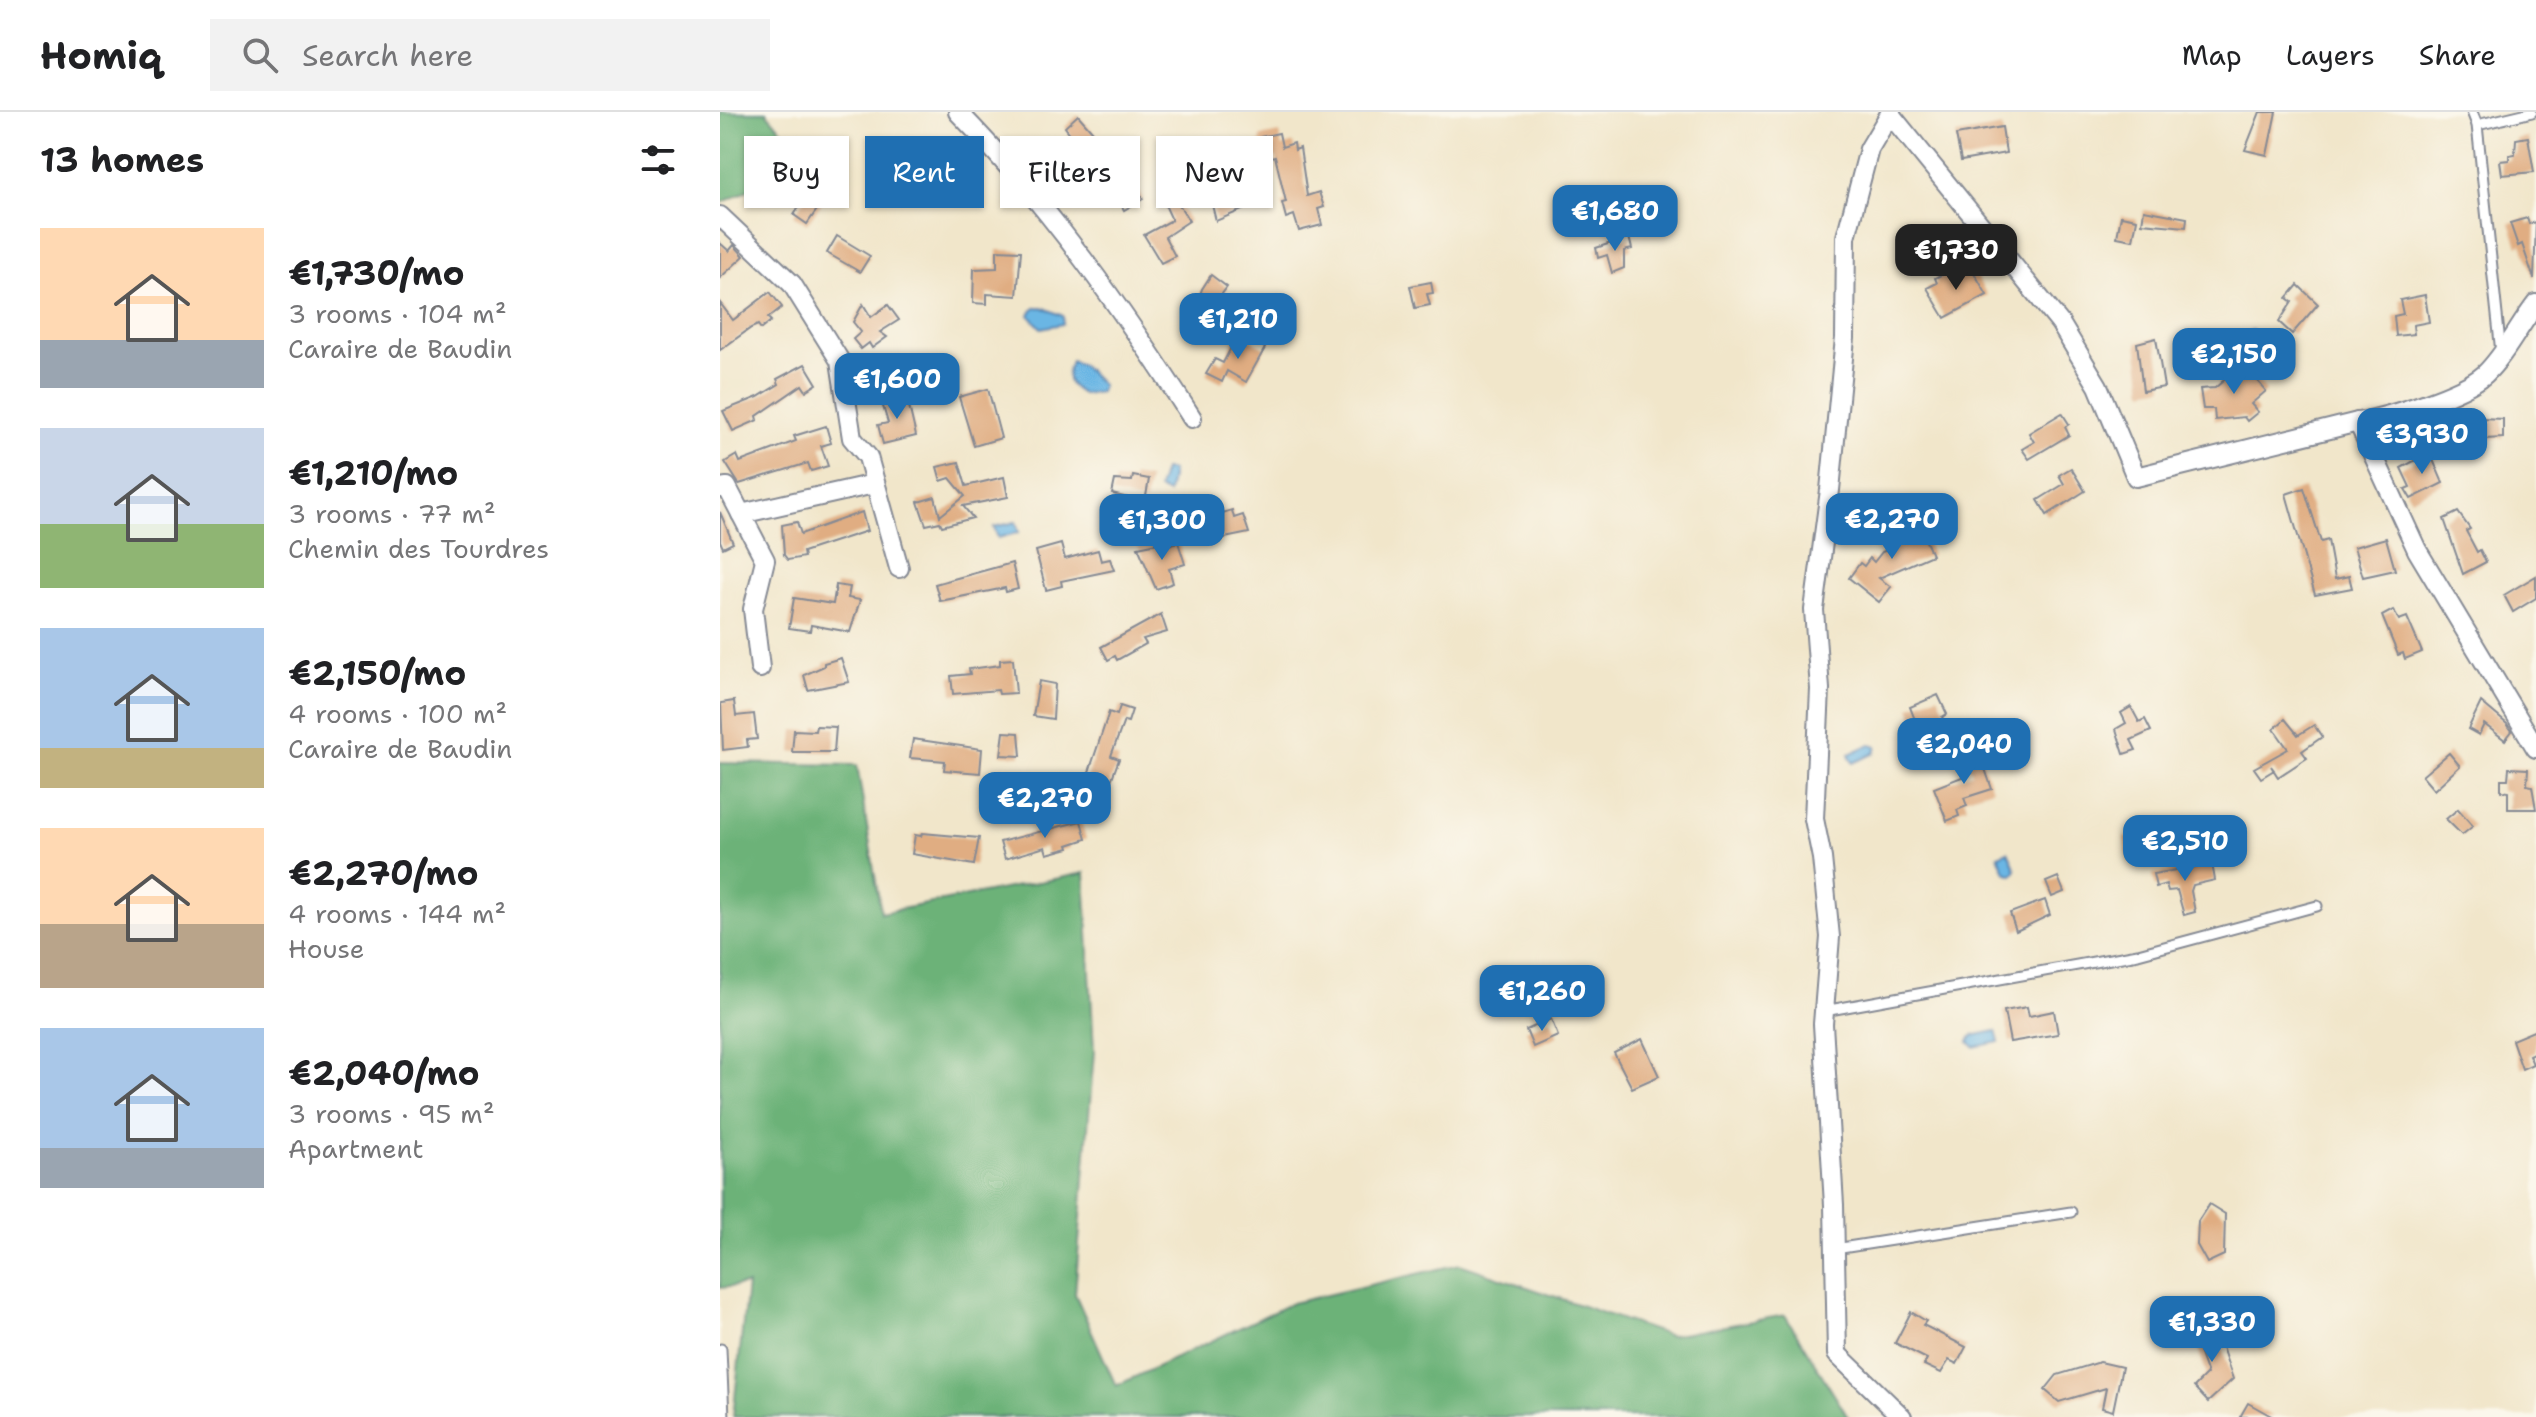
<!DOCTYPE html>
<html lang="en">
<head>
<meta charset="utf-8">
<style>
	body { margin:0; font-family:"Shantell Sans",sans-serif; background:#f2f2f2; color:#202124; height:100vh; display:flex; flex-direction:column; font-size:30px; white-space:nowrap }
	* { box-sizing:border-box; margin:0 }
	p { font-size:26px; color:#757577 }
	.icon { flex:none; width:44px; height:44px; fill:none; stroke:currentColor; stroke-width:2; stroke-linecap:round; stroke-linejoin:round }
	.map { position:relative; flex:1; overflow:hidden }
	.panel { display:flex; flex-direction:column; background:#fff; width:720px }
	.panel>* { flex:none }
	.banner { position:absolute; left:24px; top:24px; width:760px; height:72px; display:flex; gap:16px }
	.price { position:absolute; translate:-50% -68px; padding:0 18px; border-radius:16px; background:#1f6fb2; color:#fff; font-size:26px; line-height:52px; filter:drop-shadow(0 2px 4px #0008) }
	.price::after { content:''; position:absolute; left:50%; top:48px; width:24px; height:18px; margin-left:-12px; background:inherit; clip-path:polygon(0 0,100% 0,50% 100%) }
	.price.on { background:#222; color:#fff }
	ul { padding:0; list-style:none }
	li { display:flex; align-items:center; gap:24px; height:200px; padding:0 40px }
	li span { display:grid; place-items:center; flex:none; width:224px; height:160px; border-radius:0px; color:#555 }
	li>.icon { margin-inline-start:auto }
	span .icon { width:96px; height:96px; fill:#fffc; stroke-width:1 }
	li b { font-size:34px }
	h2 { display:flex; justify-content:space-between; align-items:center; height:96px; padding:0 40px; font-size:34px }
	.chip { padding:0 28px; border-radius:0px; background:#fff; box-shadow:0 2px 6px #0004; font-size:28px; line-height:72px }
	.chip.on { background:#1f6fb2; color:#fff }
	header { display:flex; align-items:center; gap:48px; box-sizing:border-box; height:112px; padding:0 40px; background:#fff; border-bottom:2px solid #e0e0e0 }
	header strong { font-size:38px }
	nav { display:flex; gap:44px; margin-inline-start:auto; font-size:28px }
	.search { width:560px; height:72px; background:#f2f2f2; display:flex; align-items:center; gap:20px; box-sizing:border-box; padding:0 28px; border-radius:0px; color:#757577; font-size:30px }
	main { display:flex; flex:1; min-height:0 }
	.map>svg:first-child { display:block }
	.forest { fill:#6cb278; stroke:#44706b; stroke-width:2 }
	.water { fill:#6bb6e4; stroke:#4372a1; stroke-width:2 }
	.building { fill:#e0ad82 }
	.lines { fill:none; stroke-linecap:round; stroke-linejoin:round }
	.lane-casing { stroke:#868a94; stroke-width:13 }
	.street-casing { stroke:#868a94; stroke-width:22 }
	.lane { stroke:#fff; stroke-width:9 }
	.street { stroke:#fff; stroke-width:18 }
</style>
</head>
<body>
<header>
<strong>Homiq</strong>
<div class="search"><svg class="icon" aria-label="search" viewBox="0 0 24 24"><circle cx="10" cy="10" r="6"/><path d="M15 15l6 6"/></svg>Search here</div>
<nav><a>Map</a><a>Layers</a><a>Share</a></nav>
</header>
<main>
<section class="panel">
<h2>13 homes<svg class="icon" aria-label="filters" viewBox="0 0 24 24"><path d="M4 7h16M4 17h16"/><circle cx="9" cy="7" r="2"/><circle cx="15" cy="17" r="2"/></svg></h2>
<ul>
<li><span style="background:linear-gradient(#ffd9b3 70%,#9aa5b1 0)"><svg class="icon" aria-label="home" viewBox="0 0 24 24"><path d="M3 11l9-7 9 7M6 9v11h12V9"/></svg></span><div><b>€1,730/mo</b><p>3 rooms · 104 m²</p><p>Caraire de Baudin</p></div></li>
<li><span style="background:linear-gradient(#c9d6e8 60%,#8fb573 0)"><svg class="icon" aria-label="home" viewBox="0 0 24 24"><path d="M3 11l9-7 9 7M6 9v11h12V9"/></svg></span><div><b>€1,210/mo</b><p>3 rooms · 77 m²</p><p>Chemin des Tourdres</p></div></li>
<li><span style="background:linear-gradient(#a9c7e8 75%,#c2b280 0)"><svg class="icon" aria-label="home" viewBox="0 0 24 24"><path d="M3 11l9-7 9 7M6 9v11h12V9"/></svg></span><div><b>€2,150/mo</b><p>4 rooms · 100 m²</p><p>Caraire de Baudin</p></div></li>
<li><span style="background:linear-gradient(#ffd9b3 60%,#b9a48a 0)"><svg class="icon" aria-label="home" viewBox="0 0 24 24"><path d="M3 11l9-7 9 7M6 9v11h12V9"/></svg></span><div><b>€2,270/mo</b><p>4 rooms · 144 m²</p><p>House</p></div></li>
<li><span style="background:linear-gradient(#a9c7e8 75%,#9aa5b1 0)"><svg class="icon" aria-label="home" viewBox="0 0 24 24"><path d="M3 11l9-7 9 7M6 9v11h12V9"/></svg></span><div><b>€2,040/mo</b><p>3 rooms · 95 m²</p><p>Apartment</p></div></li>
</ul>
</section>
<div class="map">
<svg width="1816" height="1305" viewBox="0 0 1816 1305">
	<rect width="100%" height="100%" fill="#fbf7ec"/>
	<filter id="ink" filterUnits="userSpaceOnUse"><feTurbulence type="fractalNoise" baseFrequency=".0125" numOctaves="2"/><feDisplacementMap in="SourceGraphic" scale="16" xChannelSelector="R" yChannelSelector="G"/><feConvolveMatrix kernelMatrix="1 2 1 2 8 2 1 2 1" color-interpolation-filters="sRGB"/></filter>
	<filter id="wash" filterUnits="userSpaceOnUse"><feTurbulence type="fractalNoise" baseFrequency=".006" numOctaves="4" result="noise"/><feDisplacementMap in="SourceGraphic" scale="32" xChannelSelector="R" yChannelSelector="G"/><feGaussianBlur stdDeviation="1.8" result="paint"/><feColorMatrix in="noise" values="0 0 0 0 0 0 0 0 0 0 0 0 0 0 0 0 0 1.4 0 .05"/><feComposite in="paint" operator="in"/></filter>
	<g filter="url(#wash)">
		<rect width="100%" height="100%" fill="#f1e6ca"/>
		<g class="forest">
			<polygon points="0,0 46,0 88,48 0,92"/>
			<polygon points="0,651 137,653 161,801 365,761 374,939 355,1182 396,1274 572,1191 740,1152 950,1224 1065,1203 1128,1305 13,1305 27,1173 0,1176"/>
		</g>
		<g class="water">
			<polygon points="322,195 343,204 343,212 321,216 309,203 315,196"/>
			<polygon points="1532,218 1537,230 1514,240 1509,228"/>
			<path d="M 351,249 L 362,253 L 382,273 L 380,280 L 362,282 C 347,273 344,265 351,249 Z"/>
			<polygon points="444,358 452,359 448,382 438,377"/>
			<polygon points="296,410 299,420 278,426 274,415"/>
			<polygon points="1151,632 1157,634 1155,641 1133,651 1129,642"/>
			<polygon points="1288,739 1296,758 1292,763 1285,760 1278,743"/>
			<polygon points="1276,919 1279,930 1254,935 1249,930 1252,924"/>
		</g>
		<g id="blocks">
			<g class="building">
				<polygon points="1540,0 1556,0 1547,43 1525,38"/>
				<polygon points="358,3 379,27 346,56 331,40 351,23 345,15"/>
				<polygon points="1282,15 1286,41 1241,49 1236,23"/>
				<polygon points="559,21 562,35 574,31 575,38 580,36 587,84 599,80 604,95 598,97 602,113 579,119 574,103 566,106 562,91 566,90 555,44 538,48 534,32 541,30 540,25"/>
				<polygon points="1808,25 1814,60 1782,63 1780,49 1789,48 1789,43 1795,42 1796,27"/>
				<polygon points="404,54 423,87 404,98 386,65"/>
				<polygon points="105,55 119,66 87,112 74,103"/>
				<polygon points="457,75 464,86 457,89 469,109 445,125 455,144 441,151 424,123 452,108 441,84"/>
				<polygon points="527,76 532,94 496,109 491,89"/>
				<polygon points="1424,98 1467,106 1466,115 1422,111"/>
				<polygon points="1401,104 1417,107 1413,128 1397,125"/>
				<polygon points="1807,106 1809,112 1816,110 1814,167 1802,132 1798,134 1790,111"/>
				<polygon points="117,124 150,144 140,160 107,141"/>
				<polygon points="909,125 912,137 904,139 904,156 892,161 887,143 878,146 876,136"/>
				<polygon points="0,131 9,139 14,133 24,144 0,166"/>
				<polygon points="277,138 301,139 297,184 267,182 267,192 253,191 254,157 277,156"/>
				<polygon points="1232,157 1237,165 1252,157 1267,183 1225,206 1207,176 1217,171 1215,166"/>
				<polygon points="491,163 507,175 499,186 491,215 483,215 482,219 469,216 482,177"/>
				<polygon points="711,170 713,181 707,182 710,193 695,196 690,174"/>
				<polygon points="1578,173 1598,192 1572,222 1559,210 1572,190 1567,186"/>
				<polygon points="50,180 62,195 48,206 51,209 41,217 38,213 31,216 0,238 0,191 13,208"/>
				<polygon points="1705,183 1709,210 1693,213 1694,222 1676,224 1674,204 1683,202 1680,188"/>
				<polygon points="143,192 151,205 168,193 179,208 160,220 167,225 152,236 149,231 141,237 133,227 141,220 133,210"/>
				<polygon points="516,226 525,231 528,226 545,236 526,270 507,259 502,270 486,262 495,247 503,251"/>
				<polygon points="1436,226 1444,275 1423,279 1417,231"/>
				<polygon points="85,252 97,272 86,279 82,273 37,304 38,308 13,319 3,299 38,285 59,272 57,267"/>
				<polygon points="1525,255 1546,279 1531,292 1538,300 1527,309 1524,305 1495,308 1494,297 1483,297 1480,277 1495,276 1518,256 1521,259"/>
				<polygon points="268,277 281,326 254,334 239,285"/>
				<polygon points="186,281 196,324 163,332 158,313 168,311 162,291"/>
				<polygon points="1342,301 1349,312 1345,315 1349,323 1309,347 1302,337 1314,330 1309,321"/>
				<polygon points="1760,306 1783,307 1783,326 1746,328 1747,311 1760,310"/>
				<polygon points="106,314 111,331 101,334 108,354 91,359 88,351 19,372 5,350 17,343 20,350 76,329 74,324"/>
				<polygon points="1741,325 1747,337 1735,343 1729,331"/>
				<polygon points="1707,342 1711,343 1723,371 1691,387 1685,377 1690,375 1681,356"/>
				<polygon points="239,350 246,374 284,365 288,385 243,394 253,406 222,414 220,410 206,413 198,390 215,385 220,404 245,384 230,366 221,369 217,355"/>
				<polygon points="1351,356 1365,379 1327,403 1318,388 1344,372 1339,363"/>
				<polygon points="413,364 429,367 425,390 392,382 395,368 412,369"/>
				<polygon points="1584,376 1601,430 1608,428 1615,467 1629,464 1632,476 1595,483 1566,382"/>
				<polygon points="512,398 514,406 523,403 529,421 490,429 483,407"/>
				<polygon points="0,400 13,431 3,436 0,429"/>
				<polygon points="142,400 147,419 83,440 84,445 68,448 64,443 62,413 77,410 81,422"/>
				<polygon points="1738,400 1750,417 1746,419 1757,440 1760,438 1766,450 1743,462 1724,407"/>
				<polygon points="1198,411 1212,443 1159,466 1171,475 1159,490 1129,466 1140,451 1144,454 1150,446 1154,450 1162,440 1174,435 1169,423"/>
				<polygon points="1666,426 1675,458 1643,465 1634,435"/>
				<polygon points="458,430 465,452 449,457 453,471 436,477 418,435 438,431 440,436"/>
				<polygon points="341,432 345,447 378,438 381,449 390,447 394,458 341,469 342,474 326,478 316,439"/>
				<polygon points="292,451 298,477 286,480 285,476 220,489 215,472"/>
				<polygon points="1816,464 1816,486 1793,500 1784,483"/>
				<polygon points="116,473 130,475 128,486 140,488 130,520 91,513 90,519 69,516 74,486 113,492"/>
				<polygon points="1673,498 1679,508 1687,505 1702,540 1685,547 1683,541 1678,543 1662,504"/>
				<polygon points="441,502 447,520 423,527 426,532 397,548 395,544 388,548 381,535"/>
				<polygon points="121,546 129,570 88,578 84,563 104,554 104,551"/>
				<polygon points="293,547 296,581 279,582 278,578 233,582 231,564 250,562 249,557 280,553 280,548"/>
				<polygon points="319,569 335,572 333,607 313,604"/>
				<polygon points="1218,583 1227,602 1222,605 1226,612 1208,620 1206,615 1199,618 1190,595"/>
				<polygon points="14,589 16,604 34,602 37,627 27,628 28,635 3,638 1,591"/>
				<polygon points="1761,590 1787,612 1792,619 1785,628 1764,612 1759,623 1748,617"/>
				<polygon points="400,594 412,598 408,610 404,609 391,644 399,647 388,677 366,669 389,600 397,603"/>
				<polygon points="1411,595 1419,610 1425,607 1431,619 1411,628 1416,638 1404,642 1396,617 1406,611 1401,601"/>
				<polygon points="1565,607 1578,623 1594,613 1602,625 1582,639 1587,646 1558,665 1551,654 1554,658 1541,666 1534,656 1568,637 1554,617"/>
				<polygon points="96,614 116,615 114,640 72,640 74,618 95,619"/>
				<polygon points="284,620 299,621 301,644 281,643"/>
				<polygon points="193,627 262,637 260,661 224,658 225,649 190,646"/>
				<polygon points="1257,634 1272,677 1244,686 1247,694 1237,698 1239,704 1227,709 1214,676 1252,661 1244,639"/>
				<polygon points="1729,641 1740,654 1714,678 1702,664"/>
				<polygon points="1789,656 1808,657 1807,673 1812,674 1816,697 1788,697 1788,680 1781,679 1781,667 1788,667"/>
				<polygon points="1738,697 1753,714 1742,723 1726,707"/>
				<polygon points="361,709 366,727 348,733 349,736 327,742 325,735 285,747 280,730"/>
				<polygon points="202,721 259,726 254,753 192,742 195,723 201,724"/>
				<polygon points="1416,723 1421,748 1409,750 1404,726"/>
				<polygon points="1492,752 1495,768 1473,773 1471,779 1475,800 1464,803 1457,778 1448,779 1446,772 1436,775 1433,762"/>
				<polygon points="1338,765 1344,780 1332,785 1326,770"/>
				<polygon points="1325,788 1330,803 1296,819 1290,801"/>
				<polygon points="1307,895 1309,904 1334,899 1338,922 1290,930 1284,899"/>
				<polygon points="831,907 838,924 813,935 806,918"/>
				<polygon points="1816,918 1816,940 1809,943 1813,952 1802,957 1792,928"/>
				<polygon points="922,927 939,964 912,976 894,941"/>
				<polygon points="1489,1092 1505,1102 1504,1143 1487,1151 1477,1133 1478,1109"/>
				<polygon points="1191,1200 1206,1209 1203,1213 1246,1235 1237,1252 1229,1248 1221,1261 1204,1253 1207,1247 1175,1231"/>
				<polygon points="1495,1215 1513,1267 1488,1290 1474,1275 1487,1262 1473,1223"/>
				<polygon points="1380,1250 1402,1255 1393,1299 1382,1296 1386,1276 1339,1290 1325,1278 1337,1263"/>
				<polygon points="1528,1291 1553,1305 1520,1305"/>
			</g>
		</g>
	</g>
	<g filter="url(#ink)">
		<use href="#blocks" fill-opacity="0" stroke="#868a94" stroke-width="2"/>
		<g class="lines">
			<g class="lane-casing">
				<g id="lane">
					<polyline points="1752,0 1757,13 1781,241"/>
					<polyline points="1757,13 1812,0"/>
					<polyline points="1104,899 1418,842 1597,794"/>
					<polyline points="1115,1137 1351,1100"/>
					<polyline points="1,1237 4,1305"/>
				</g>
			</g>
			<g class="street-casing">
				<g id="street">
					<path d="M 238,0 C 328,92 403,198 472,306"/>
					<polyline points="1171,0 1149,37 1126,125 1125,226 1110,378 1094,498 1100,577 1094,707 1102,746 1110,825 1103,912 1114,1093 1117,1242 1182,1305"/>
					<polyline points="1170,2 1340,211 1378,274 1416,365 1638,310"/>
					<polyline points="0,104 72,172 120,249 132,326 148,345 179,456"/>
					<path d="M 1816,192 C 1799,214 1785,243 1765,262 C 1743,282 1668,305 1638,310 L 1697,438 L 1816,636"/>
					<polyline points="0,376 7,375 45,448 33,497 40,556"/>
					<polyline points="21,402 154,372"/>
				</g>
			</g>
			<use href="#lane" class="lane"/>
			<use href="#street" class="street"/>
		</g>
	</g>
</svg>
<b class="price" style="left:895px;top:141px">€1,680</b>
<b class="price on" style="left:1236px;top:180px">€1,730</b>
<b class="price" style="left:518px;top:249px">€1,210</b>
<b class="price" style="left:1514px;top:284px">€2,150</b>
<b class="price" style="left:177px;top:309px">€1,600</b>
<b class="price" style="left:1702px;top:364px">€3,930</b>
<b class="price" style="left:1172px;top:449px">€2,270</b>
<b class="price" style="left:442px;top:450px">€1,300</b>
<b class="price" style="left:1244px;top:674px">€2,040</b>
<b class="price" style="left:325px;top:728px">€2,270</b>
<b class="price" style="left:1465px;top:771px">€2,510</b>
<b class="price" style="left:822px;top:921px">€1,260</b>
<b class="price" style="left:1492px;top:1252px">€1,330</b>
<div class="banner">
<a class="chip">Buy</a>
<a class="chip on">Rent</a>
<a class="chip">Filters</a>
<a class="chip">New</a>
</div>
</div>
</main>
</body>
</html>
